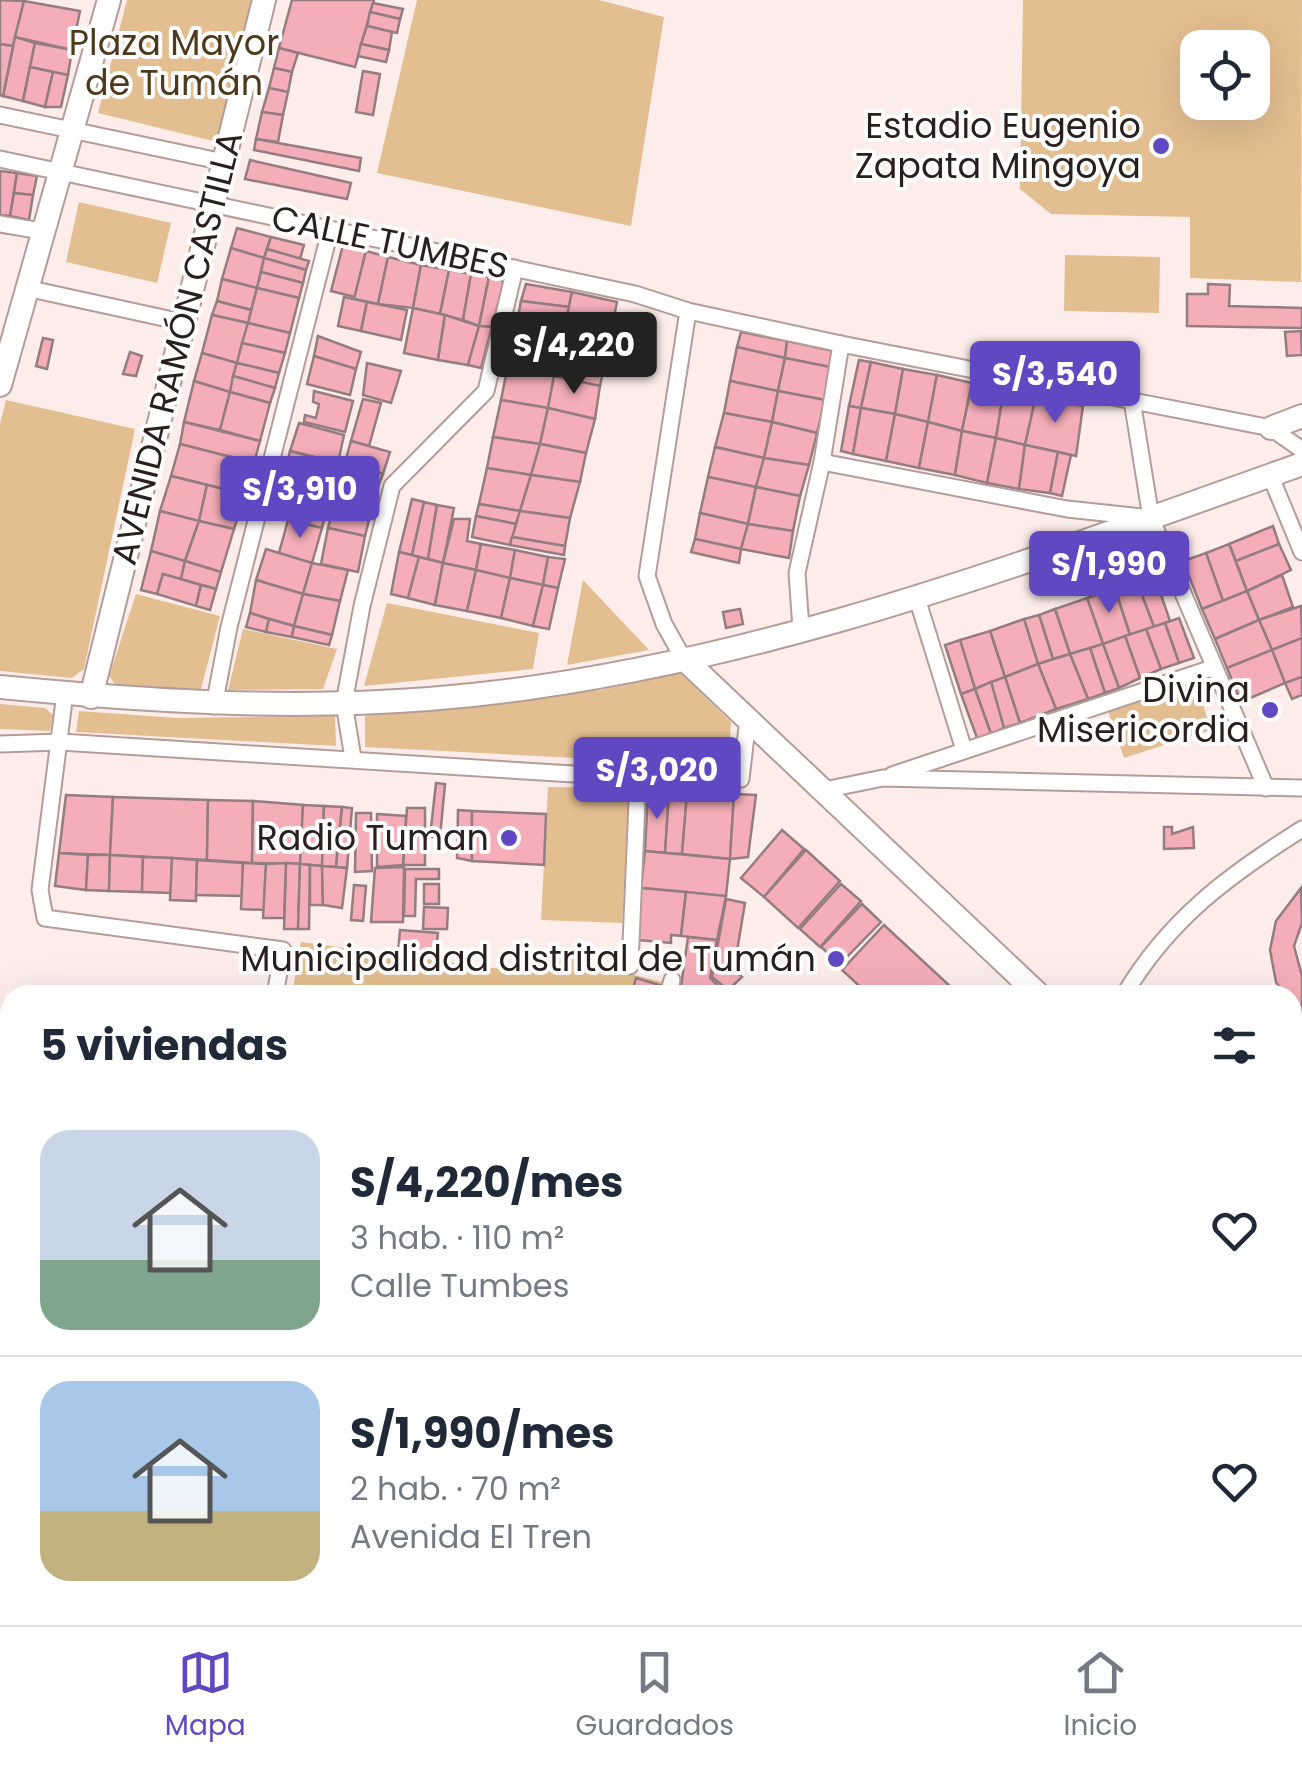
<!DOCTYPE html>
<html lang="es">
<head>
<meta charset="utf-8">
<style>
	body { margin:0; font-family:Poppins,sans-serif; background:#f2f2f3; color:#1f2937; height:100vh; display:flex; flex-direction:column; font-size:38px; white-space:nowrap }
	* { box-sizing:border-box; margin:0 }
	p { font-size:32px; color:#747a83 }
	.icon { flex:none; width:55px; height:55px; fill:none; stroke:currentColor; stroke-width:2; stroke-linecap:round; stroke-linejoin:round }
	.map { position:relative; flex:1; overflow:hidden }
	.drawer { position:absolute; left:0px; top:985px; width:1302px; height:640px; display:flex; flex-direction:column; background:#fff; border-radius:30px 30px 0 0; box-shadow:0 10px 40px #0002 }
	.drawer>* { flex:none }
	.fabs { position:absolute; left:1180px; top:30px; display:grid; gap:20px }
	.fabs a { display:grid; place-items:center; width:90px; height:90px; border-radius:20px; background:#fff; box-shadow:0 10px 40px #0002; font-size:50px }
	.price { position:absolute; translate:-50% -85px; padding:0 22px; border-radius:10px; background:#5f48c1; color:#fff; font-size:32px; line-height:65px; filter:drop-shadow(0 2px 5px #0008) }
	.price::after { content:''; position:absolute; left:50%; top:60px; width:30px; height:22px; margin-left:-15px; background:inherit; clip-path:polygon(0 0,100% 0,50% 100%) }
	.price.on { background:#222; color:#fff }
	ul { padding:0; list-style:none }
	li { display:flex; align-items:center; gap:30px; height:250px; padding:0 40px }
	li+li { border-top:2px solid #e0e1e3 }
	li span { display:grid; place-items:center; flex:none; width:280px; height:200px; border-radius:30px; color:#555 }
	li>.icon { margin-inline-start:auto }
	span .icon { width:120px; height:120px; fill:#fffc; stroke-width:1 }
	li b { font-size:42px }
	h2 { display:flex; justify-content:space-between; align-items:center; height:120px; padding:0 40px; font-size:42px }
	.menu { display:flex; justify-content:space-around; align-items:center; height:140px; border-top:2px solid #e0e1e3; background:#fff; font-size:28px; color:#747a83 }
	.menu a { display:grid; justify-items:center; gap:5px }
	.menu .on { color:#5f48c1 }
	.map>svg:first-child { display:block }
	.green { fill:#e3be90; fill-rule:evenodd }
	.building { fill:#f5aeb8; stroke:#947d80; stroke-width:2.5 }
	.lines { fill:none; stroke-linecap:round; stroke-linejoin:round }
	.street-casing { stroke:#b49d98; stroke-width:19 }
	.secondary-casing { stroke:#b49d98; stroke-width:26 }
	.street { stroke:#fff; stroke-width:15 }
	.secondary { stroke:#fff; stroke-width:22 }
	.poi-dot { fill:#5f48c1; stroke:#fefefe; stroke-width:4 }
	.labels { text-anchor:middle; stroke-width:8; stroke-linejoin:round; paint-order:stroke }
	.park-label { font-size:35px; fill:#4f391b; stroke:#fefefe }
	.poi-label { font-size:35px; fill:#29201e; stroke:#fefefe; text-anchor:end }
	.street-label { font-size:35px; fill:#29201e; stroke:#fefefe }
</style>
</head>
<body>
<div class="map">
<svg width="1302" height="1625" viewBox="0 0 1302 1625">
	<rect width="100%" height="100%" fill="#fdedea"/>
	<g class="green">
		<polygon points="127,0 251,0 217,142 98,113"/>
		<polygon points="417,0 599,0 664,17 631,226 377,173"/>
		<path d="M 1023,0 L 1302,0 L 1301,282 L 1190,278 L 1190,217 L 1051,214 L 1020,189 ZM 1198,48 L 1252,48 L 1252,102 L 1198,102 Z"/>
		<polygon points="79,202 171,223 157,283 66,262"/>
		<polygon points="1065,255 1160,257 1159,313 1064,311"/>
		<polygon points="6,400 135,429 84,669 72,678 0,671 0,424"/>
		<polygon points="583,580 649,650 567,665"/>
		<polygon points="136,594 220,616 201,689 117,687 109,676"/>
		<polygon points="387,603 539,633 533,669 364,686"/>
		<polygon points="243,629 337,649 323,689 228,690"/>
		<polygon points="680,673 731,722 728,766 365,747 365,716 601,690"/>
		<polygon points="1196,682 1211,730 1124,758 1108,711"/>
		<polygon points="0,704 45,708 53,715 50,731 0,729"/>
		<polygon points="79,711 177,718 335,716 336,746 76,732"/>
		<polygon points="548,787 623,788 629,797 622,923 541,920"/>
		<polygon points="301,942 530,973 557,955 662,982 659,995 292,995"/>
	</g>
	<g class="building">
		<polygon points="0,0 24,1 13,46 0,44"/>
		<polygon points="292,0 374,0 355,67 279,48"/>
		<polygon points="24,1 80,11 72,50 15,37"/>
		<polygon points="373,3 403,9 400,19 370,12"/>
		<polygon points="370,12 400,19 397,33 367,26"/>
		<polygon points="367,26 392,32 389,50 361,44"/>
		<polygon points="15,37 35,43 23,101 3,96"/>
		<polygon points="35,43 72,50 68,75 30,67"/>
		<polygon points="0,44 13,46 3,96 0,95"/>
		<polygon points="361,44 389,50 386,62 358,56"/>
		<polygon points="279,48 298,53 292,72 274,68"/>
		<polygon points="30,67 53,72 45,107 23,101"/>
		<polygon points="274,68 292,72 288,92 269,88"/>
		<polygon points="363,71 380,74 373,115 356,112"/>
		<polygon points="53,72 68,75 61,107 45,107"/>
		<polygon points="269,88 288,92 283,115 262,112"/>
		<polygon points="262,112 283,115 278,142 256,139"/>
		<polygon points="256,139 361,158 359,171 254,150"/>
		<polygon points="250,160 351,183 347,199 245,179"/>
		<polygon points="0,171 17,173 10,216 0,215"/>
		<polygon points="17,173 37,176 33,195 14,193"/>
		<polygon points="14,193 33,195 29,220 10,216"/>
		<polygon points="237,228 271,237 264,258 231,248"/>
		<polygon points="271,237 304,245 300,259 267,249"/>
		<polygon points="343,245 366,251 355,297 331,291"/>
		<polygon points="231,248 264,258 257,288 222,279"/>
		<polygon points="267,249 309,261 306,270 264,258"/>
		<polygon points="366,251 388,257 378,304 354,299"/>
		<polygon points="388,257 421,265 413,308 378,304"/>
		<polygon points="264,258 306,270 303,283 261,272"/>
		<polygon points="421,265 449,270 440,314 413,308"/>
		<polygon points="449,270 471,274 463,320 440,314"/>
		<polygon points="261,272 303,283 299,298 257,288"/>
		<polygon points="471,274 489,277 479,326 463,320"/>
		<polygon points="489,277 504,281 492,327 479,326"/>
		<polygon points="222,279 257,288 251,310 217,301"/>
		<polygon points="526,284 572,292 569,307 521,301"/>
		<polygon points="1208,284 1230,285 1229,306 1302,308 1302,328 1187,326 1187,294 1208,294"/>
		<polygon points="257,288 299,298 290,333 248,323"/>
		<polygon points="572,292 617,302 607,351 561,342"/>
		<polygon points="344,297 367,302 361,331 338,326"/>
		<polygon points="217,301 251,310 248,323 212,315"/>
		<polygon points="521,301 569,307 565,324 518,317"/>
		<polygon points="367,302 407,310 401,340 361,331"/>
		<polygon points="413,308 445,315 438,360 404,353"/>
		<polygon points="212,315 248,323 237,363 202,353"/>
		<polygon points="445,315 479,326 468,365 438,360"/>
		<polygon points="518,317 565,324 561,342 514,333"/>
		<polygon points="248,323 290,333 285,353 242,343"/>
		<polygon points="479,326 492,327 481,368 468,365"/>
		<polygon points="1301,331 1302,355 1287,356 1285,332"/>
		<polygon points="741,332 787,341 785,358 737,347"/>
		<polygon points="514,333 561,342 557,361 510,351"/>
		<polygon points="318,336 361,352 356,369 314,356"/>
		<polygon points="43,338 53,340 47,369 36,366"/>
		<polygon points="787,341 833,351 830,367 785,358"/>
		<polygon points="561,342 607,351 600,386 554,376"/>
		<polygon points="242,343 285,353 279,373 237,363"/>
		<polygon points="737,347 785,358 778,391 730,381"/>
		<polygon points="510,351 557,361 554,376 508,365"/>
		<polygon points="130,352 142,356 136,376 123,374"/>
		<polygon points="202,353 237,363 230,392 194,381"/>
		<polygon points="314,356 356,369 350,395 307,384"/>
		<polygon points="785,358 830,367 825,400 778,391"/>
		<polygon points="859,360 871,362 861,408 849,406"/>
		<polygon points="871,362 903,369 895,414 861,408"/>
		<polygon points="237,363 279,373 275,388 233,376"/>
		<polygon points="367,363 401,371 391,403 363,395"/>
		<polygon points="508,365 554,376 548,408 501,400"/>
		<polygon points="903,369 937,375 928,422 895,414"/>
		<polygon points="937,375 972,383 962,431 928,422"/>
		<polygon points="233,376 275,388 270,403 230,392"/>
		<polygon points="554,376 600,386 595,419 548,408"/>
		<polygon points="194,381 230,392 220,430 184,422"/>
		<polygon points="730,381 778,391 772,422 724,413"/>
		<polygon points="972,383 1004,389 996,438 962,431"/>
		<polygon points="1004,389 1036,396 1025,445 996,438"/>
		<polygon points="314,391 353,401 345,432 304,422 305,415 316,418 319,404 313,402"/>
		<polygon points="778,391 825,400 817,433 772,422"/>
		<polygon points="230,392 270,403 260,441 220,430"/>
		<polygon points="1036,396 1083,406 1076,456 1025,445"/>
		<polygon points="363,399 381,403 369,446 351,441"/>
		<polygon points="501,400 548,408 540,444 493,437"/>
		<polygon points="849,406 861,408 853,454 841,451"/>
		<polygon points="548,408 595,419 586,453 540,444"/>
		<polygon points="861,408 895,414 886,461 853,454"/>
		<polygon points="724,413 772,422 764,458 715,447"/>
		<polygon points="895,414 928,422 919,468 886,461"/>
		<polygon points="184,422 260,441 254,463 180,444"/>
		<polygon points="772,422 817,433 809,465 764,458"/>
		<polygon points="928,422 962,431 955,475 919,468"/>
		<polygon points="299,423 344,435 338,463 290,451"/>
		<polygon points="962,431 996,438 987,483 955,475"/>
		<polygon points="493,437 540,444 531,475 487,468"/>
		<polygon points="996,438 1025,445 1019,489 987,483"/>
		<polygon points="351,441 390,452 383,474 345,462"/>
		<polygon points="180,444 254,463 245,494 171,476"/>
		<polygon points="540,444 586,453 580,482 531,475"/>
		<polygon points="1025,445 1058,452 1050,493 1019,489"/>
		<polygon points="715,447 764,458 756,487 708,477"/>
		<polygon points="290,451 338,463 330,495 283,484"/>
		<polygon points="1058,452 1071,455 1062,496 1050,493"/>
		<polygon points="764,458 809,465 800,496 756,487"/>
		<polygon points="345,462 383,474 376,492 340,482"/>
		<polygon points="487,468 531,475 520,511 479,504"/>
		<polygon points="531,475 580,482 570,518 520,511"/>
		<polygon points="171,476 207,485 199,521 160,511"/>
		<polygon points="708,477 756,487 748,524 700,513"/>
		<polygon points="340,482 376,492 365,536 328,528"/>
		<polygon points="207,485 245,494 234,529 199,521"/>
		<polygon points="290,486 330,495 326,511 287,500"/>
		<polygon points="756,487 800,496 793,531 748,524"/>
		<polygon points="412,499 424,502 412,555 399,552"/>
		<polygon points="287,500 326,511 322,528 282,518"/>
		<polygon points="424,502 437,505 428,559 412,555"/>
		<polygon points="479,504 520,511 516,524 476,516"/>
		<polygon points="437,505 454,508 443,563 428,559"/>
		<polygon points="160,511 199,521 185,561 151,551"/>
		<polygon points="520,511 570,518 565,546 512,537"/>
		<polygon points="700,513 748,524 741,549 695,539"/>
		<polygon points="476,516 516,524 510,545 472,537"/>
		<polygon points="454,519 470,519 467,541 481,544 476,570 443,563"/>
		<polygon points="288,520 322,528 312,563 279,553"/>
		<polygon points="199,521 234,529 221,572 185,561"/>
		<polygon points="748,524 793,531 789,558 741,549"/>
		<polygon points="1273,526 1279,544 1236,561 1229,544"/>
		<polygon points="328,528 365,536 358,572 321,564"/>
		<polygon points="512,537 565,546 564,555 510,545"/>
		<polygon points="695,539 741,549 739,563 691,552"/>
		<polygon points="481,544 515,550 510,578 476,570"/>
		<polygon points="1229,544 1247,591 1223,601 1206,553"/>
		<polygon points="1279,544 1291,570 1247,591 1236,561"/>
		<polygon points="266,549 312,563 303,594 256,580"/>
		<polygon points="515,550 548,557 543,585 510,578"/>
		<polygon points="151,551 185,561 181,579 163,574 157,594 141,590"/>
		<polygon points="399,552 419,557 408,598 391,594"/>
		<polygon points="1206,553 1223,601 1202,609 1183,561"/>
		<polygon points="419,557 443,563 435,605 408,598"/>
		<polygon points="548,557 565,559 558,588 543,585"/>
		<polygon points="185,561 221,572 216,589 181,579"/>
		<polygon points="312,563 348,570 340,601 303,594"/>
		<polygon points="443,563 476,570 467,611 435,605"/>
		<polygon points="476,570 510,578 501,618 467,611"/>
		<polygon points="163,574 201,585 196,606 157,594"/>
		<polygon points="1282,575 1293,607 1259,620 1247,591"/>
		<polygon points="1155,577 1170,621 1154,627 1137,582"/>
		<polygon points="510,578 543,585 533,626 501,618"/>
		<polygon points="256,580 303,594 294,626 250,613"/>
		<polygon points="1137,582 1154,627 1130,635 1115,589"/>
		<polygon points="201,585 216,589 210,610 196,606"/>
		<polygon points="543,585 558,588 549,629 533,626"/>
		<polygon points="1115,589 1130,635 1103,644 1087,598"/>
		<polygon points="1247,591 1259,620 1215,639 1202,609"/>
		<polygon points="303,594 340,601 332,635 294,626"/>
		<polygon points="1087,598 1103,644 1070,654 1055,609"/>
		<polygon points="1301,606 1302,638 1272,650 1259,620"/>
		<polygon points="740,609 743,624 726,628 723,612"/>
		<polygon points="1055,609 1070,654 1053,659 1039,615"/>
		<polygon points="250,613 269,619 266,632 246,627"/>
		<polygon points="1039,615 1053,659 1038,664 1024,619"/>
		<polygon points="1179,618 1194,658 1179,663 1165,623"/>
		<polygon points="269,619 294,626 292,637 266,632"/>
		<polygon points="1024,619 1038,664 1005,677 990,631"/>
		<polygon points="1259,620 1272,650 1227,668 1215,639"/>
		<polygon points="1165,623 1179,663 1161,669 1146,629"/>
		<polygon points="294,626 332,635 329,645 292,637"/>
		<polygon points="1146,629 1161,669 1140,678 1125,636"/>
		<polygon points="990,631 1005,677 975,689 960,640"/>
		<polygon points="1125,636 1140,678 1119,688 1103,644"/>
		<polygon points="1302,638 1302,677 1285,683 1272,650"/>
		<polygon points="960,640 975,689 961,694 945,645"/>
		<polygon points="1103,644 1119,688 1105,693 1090,648"/>
		<polygon points="1090,648 1105,693 1088,699 1070,654"/>
		<polygon points="1272,650 1285,683 1241,702 1227,668"/>
		<polygon points="1070,654 1088,699 1056,709 1038,664"/>
		<polygon points="1038,664 1056,709 1020,723 1005,677"/>
		<polygon points="1005,677 1020,723 1004,728 991,682"/>
		<polygon points="1302,677 1302,695 1292,699 1285,683"/>
		<polygon points="991,682 1004,728 991,734 975,689"/>
		<polygon points="975,689 991,734 977,738 961,694"/>
		<polygon points="436,783 445,784 440,837 430,837"/>
		<polygon points="648,792 669,793 665,853 645,851"/>
		<polygon points="669,793 687,794 682,854 665,853"/>
		<polygon points="687,794 734,794 730,859 682,854"/>
		<polygon points="734,794 756,795 748,857 730,859"/>
		<polygon points="66,795 113,797 110,855 59,853"/>
		<polygon points="113,797 208,800 207,860 110,855"/>
		<polygon points="208,800 253,801 252,863 207,860"/>
		<polygon points="253,801 303,805 300,864 252,863"/>
		<polygon points="303,805 324,806 322,866 300,864"/>
		<polygon points="324,806 342,807 336,867 322,866"/>
		<polygon points="342,807 352,808 347,868 336,867"/>
		<polygon points="407,808 425,808 425,865 403,865"/>
		<polygon points="458,810 472,811 472,861 457,858"/>
		<polygon points="472,811 546,814 544,865 472,861"/>
		<polygon points="356,813 371,813 372,871 355,872"/>
		<polygon points="377,814 406,816 403,865 377,867"/>
		<polygon points="1164,827 1172,827 1172,834 1193,827 1194,848 1164,849"/>
		<polygon points="782,830 804,849 764,897 741,878"/>
		<polygon points="806,850 840,881 798,928 764,897"/>
		<polygon points="645,851 730,859 726,896 641,888"/>
		<polygon points="59,853 88,855 86,890 55,886"/>
		<polygon points="88,855 110,855 109,891 86,890"/>
		<polygon points="110,855 143,857 142,892 109,891"/>
		<polygon points="143,857 172,858 171,893 142,892"/>
		<polygon points="172,858 197,860 196,901 170,900"/>
		<polygon points="197,860 243,863 242,896 196,895"/>
		<polygon points="243,863 266,864 264,910 241,909"/>
		<polygon points="286,863 300,864 298,929 284,929"/>
		<polygon points="286,863 284,918 263,918 266,864"/>
		<polygon points="300,864 310,865 309,929 298,929"/>
		<polygon points="310,865 322,866 323,905 310,905"/>
		<polygon points="322,866 347,868 342,908 323,905"/>
		<polygon points="404,867 403,922 371,922 375,868"/>
		<polygon points="405,869 439,869 439,879 416,879 415,916 404,916"/>
		<rect x="424" y="884" width="15" height="20"/>
		<polygon points="841,884 861,901 820,947 800,929"/>
		<polygon points="354,885 366,886 363,921 351,920"/>
		<polygon points="641,888 686,892 681,936 671,935 671,943 638,940"/>
		<polygon points="1301,888 1302,923 1294,946 1302,976 1302,1012 1292,1005 1292,995 1284,995 1276,982 1270,950 1276,921"/>
		<polygon points="686,892 726,896 717,940 681,936"/>
		<polygon points="726,899 745,903 734,969 742,977 728,990 712,977"/>
		<polygon points="862,904 881,922 840,964 821,947"/>
		<polygon points="424,907 448,908 447,929 423,929"/>
		<polygon points="884,925 951,987 944,995 869,995 842,970"/>
		<polygon points="400,930 438,933 435,957 398,953"/>
		<polygon points="688,937 717,940 710,978 728,995 680,994"/>
		<polygon points="636,978 663,986 661,995 631,995"/>
		<polygon points="0,1111 10,1113 10,1231 0,1272"/>
		<polygon points="1292,1258 1302,1265 1302,1298 1292,1310"/>
		<polygon points="1302,1308 1302,1349 1301,1351 1292,1346 1292,1321"/>
		<polygon points="0,1335 10,1337 8,1382 0,1381"/>
		<polygon points="1292,1363 1302,1367 1302,1399 1292,1397"/>
		<polygon points="0,1381 8,1382 0,1475"/>
		<polygon points="1301,1399 1302,1467 1297,1484 1292,1483 1292,1429"/>
		<polygon points="173,1615 220,1615 218,1625 172,1622"/>
		<polygon points="220,1615 246,1615 246,1625 218,1625"/>
	</g>
	<g class="lines">
		<g class="street-casing">
			<g id="street">
				<polyline points="0,115 224,162"/>
				<polyline points="0,159 635,294 688,311 841,344 1271,428 1302,450"/>
				<polyline points="0,224 41,231"/>
				<polyline points="26,288 182,322"/>
				<polyline points="1132,400 1151,518 1266,788"/>
				<polyline points="822,462 1067,509 1142,517"/>
				<polyline points="1270,475 1302,552"/>
				<polyline points="916,595 964,750"/>
				<polyline points="801,629 797,573 822,462 841,344"/>
				<polyline points="683,658 664,624 647,576 688,311"/>
				<polyline points="65,693 40,890 45,918 283,950 275,995"/>
				<polyline points="214,706 229,627 330,231"/>
				<polyline points="0,744 60,742 638,778 741,779 748,719"/>
				<polyline points="353,758 344,703 362,606 392,486 486,391 515,268"/>
				<polyline points="892,775 1212,668"/>
				<polyline points="824,790 883,778 1302,788"/>
				<polyline points="630,966 638,778"/>
				<polyline points="668,995 672,980"/>
				<path d="M 1124,995 C 1169,919 1229,875 1302,829"/>
				<polyline points="0,1324 10,1326"/>
				<polyline points="1292,1491 1302,1492"/>
				<polyline points="4,1625 10,1533"/>
				<polyline points="157,1625 159,1615"/>
				<polyline points="258,1625 258,1615"/>
			</g>
		</g>
		<g class="secondary-casing">
			<g id="secondary">
				<polyline points="0,385 109,0"/>
				<polyline points="1271,428 1302,416"/>
				<polyline points="683,658 1039,995"/>
				<path d="M 0,687 C 144,701 284,710 429,699 C 730,676 1021,564 1302,464"/>
				<polyline points="91,697 264,0"/>
				<polyline points="1292,1201 1302,1209"/>
			</g>
		</g>
		<use href="#street" class="street"/>
		<use href="#secondary" class="secondary"/>
	</g>
	<g class="poi-dot">
		<circle cx="1161" cy="146" r="10"/>
		<circle cx="1270" cy="710" r="10"/>
		<circle cx="509" cy="838" r="10"/>
		<circle cx="836" cy="959" r="10"/>
	</g>
	<g class="labels">
		<g class="park-label">
			<text x="174" y="55">Plaza Mayor<tspan x="174" dy="40">de Tumán</tspan></text>
		</g>
		<g class="poi-label">
			<text x="1141" y="138">Estadio Eugenio<tspan x="1141" dy="40">Zapata Mingoya</tspan></text>
			<text x="1250" y="702">Divina<tspan x="1250" dy="40">Misericordia</tspan></text>
			<text x="489" y="850">Radio Tuman</text>
			<text x="816" y="971">Municipalidad distrital de Tumán</text>
		</g>
		<g class="street-label">
			<text transform="translate(390 242) rotate(12)" y="12">CALLE TUMBES</text>
			<text transform="translate(177 348) rotate(-76)" y="12">AVENIDA RAMÓN CASTILLA</text>
		</g>
	</g>
</svg>
<div class="fabs">
<a><svg class="icon" aria-label="locate" viewBox="0 0 24 24"><circle cx="12" cy="12" r="6"/><path d="M12 2v4M12 18v4M2 12h4M18 12h4"/></svg></a>
</div>
<b class="price on" style="left:574px;top:397px">S/4,220</b>
<b class="price" style="left:1055px;top:426px">S/3,540</b>
<b class="price" style="left:300px;top:541px">S/3,910</b>
<b class="price" style="left:1109px;top:616px">S/1,990</b>
<b class="price" style="left:657px;top:822px">S/3,020</b>
<section class="drawer">
<h2>5 viviendas<svg class="icon" aria-label="filters" viewBox="0 0 24 24"><path d="M4 7h16M4 17h16"/><circle cx="9" cy="7" r="2"/><circle cx="15" cy="17" r="2"/></svg></h2>
<ul>
<li><span style="background:linear-gradient(#c9d6e8 65%,#7fa58c 0)"><svg class="icon" aria-label="home" viewBox="0 0 24 24"><path d="M3 11l9-7 9 7M6 9v11h12V9"/></svg></span><div><b>S/4,220/mes</b><p>3 hab. · 110 m²</p><p>Calle Tumbes</p></div><svg class="icon" aria-label="heart" viewBox="0 0 24 24"><path d="M12 20l-8-8c-3-5 5-10 8-4 3-6 11-1 8 4z"/></svg></li>
<li><span style="background:linear-gradient(#a9c7e8 65%,#c2b280 0)"><svg class="icon" aria-label="home" viewBox="0 0 24 24"><path d="M3 11l9-7 9 7M6 9v11h12V9"/></svg></span><div><b>S/1,990/mes</b><p>2 hab. · 70 m²</p><p>Avenida El Tren</p></div><svg class="icon" aria-label="heart" viewBox="0 0 24 24"><path d="M12 20l-8-8c-3-5 5-10 8-4 3-6 11-1 8 4z"/></svg></li>
</ul>
</section>
</div>
<nav class="menu">
<a class="on"><svg class="icon" aria-label="map" viewBox="0 0 24 24"><path d="M3 6l6-2 6 2 6-2v14l-6 2-6-2-6 2zM9 4v14M15 6v14"/></svg>Mapa</a>
<a><svg class="icon" aria-label="saved" viewBox="0 0 24 24"><path d="M7 4h10v16l-5-4-5 4z"/></svg>Guardados</a>
<a><svg class="icon" aria-label="home" viewBox="0 0 24 24"><path d="M3 11l9-7 9 7M6 9v11h12V9"/></svg>Inicio</a>
</nav>
</body>
</html>
